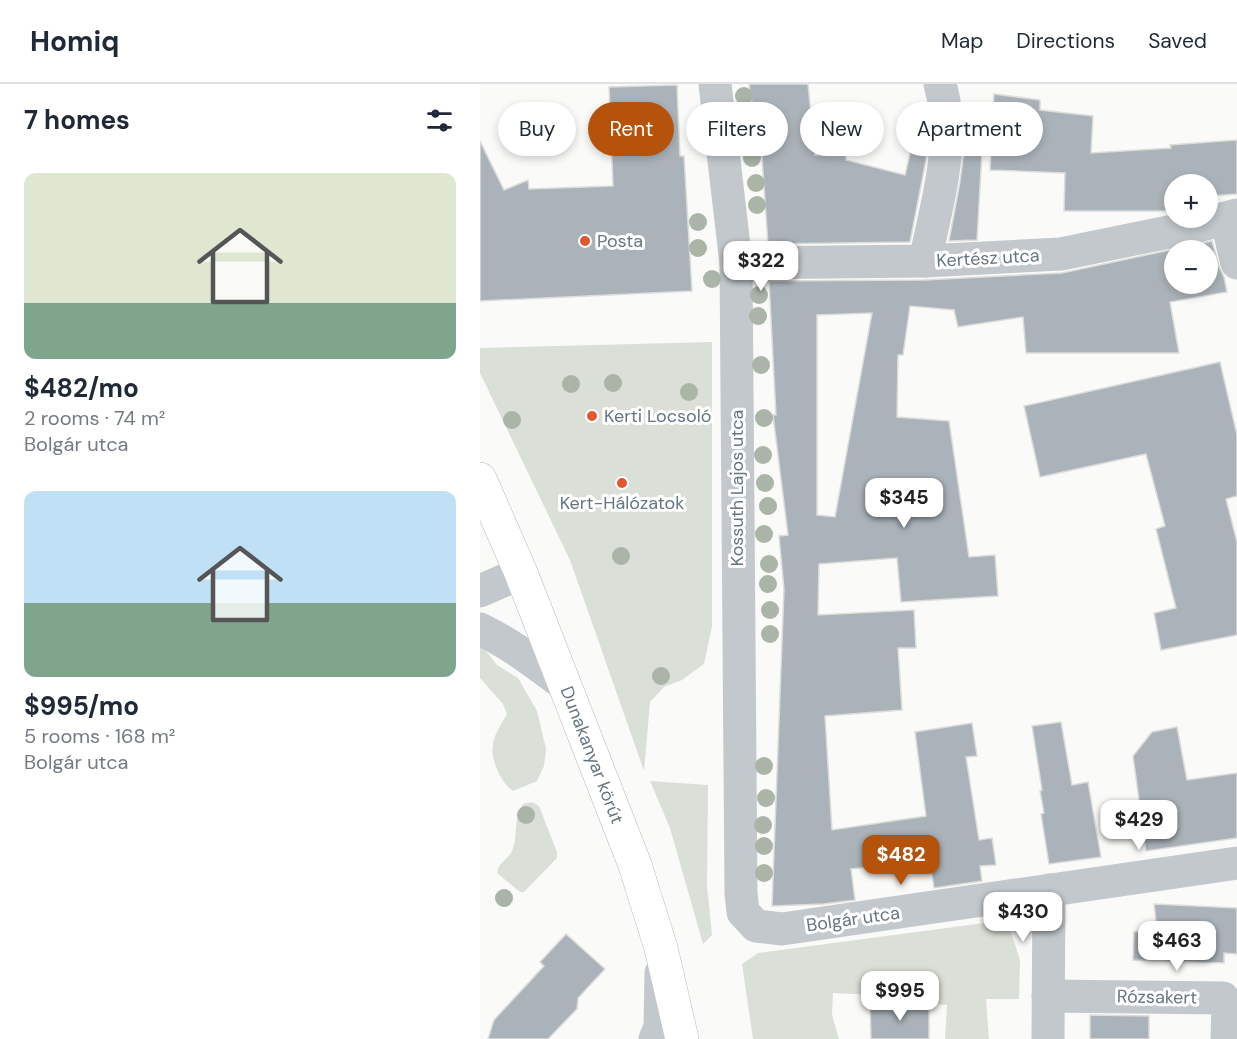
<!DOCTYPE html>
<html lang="en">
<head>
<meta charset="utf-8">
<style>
	body { margin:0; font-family:"DM Sans",sans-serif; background:#f6f6f7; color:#1f2937; height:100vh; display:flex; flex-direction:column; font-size:22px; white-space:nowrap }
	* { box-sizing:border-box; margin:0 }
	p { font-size:20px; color:#747a83 }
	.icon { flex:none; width:33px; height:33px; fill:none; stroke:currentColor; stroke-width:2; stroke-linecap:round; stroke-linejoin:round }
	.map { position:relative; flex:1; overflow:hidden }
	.details { display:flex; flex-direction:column; background:#fff; width:480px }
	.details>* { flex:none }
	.guide { position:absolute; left:18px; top:18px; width:570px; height:54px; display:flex; gap:12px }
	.controls { position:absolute; left:684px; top:90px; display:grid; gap:12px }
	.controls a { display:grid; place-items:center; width:54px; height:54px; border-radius:50%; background:#fff; box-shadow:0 3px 9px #0003; font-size:30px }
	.price { position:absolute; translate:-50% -51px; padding:0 14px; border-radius:12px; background:#fff; color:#222; font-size:20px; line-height:39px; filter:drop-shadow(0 2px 3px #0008) }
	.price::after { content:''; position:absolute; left:50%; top:36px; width:18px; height:14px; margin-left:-9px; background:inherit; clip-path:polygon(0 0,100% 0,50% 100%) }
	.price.on { background:#b45309; color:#fff }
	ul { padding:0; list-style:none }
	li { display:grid; align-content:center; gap:12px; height:318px; padding:0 24px }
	li span { display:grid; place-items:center; height:186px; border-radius:12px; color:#555 }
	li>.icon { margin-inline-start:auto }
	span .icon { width:108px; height:108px; fill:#fffc; stroke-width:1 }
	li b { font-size:26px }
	h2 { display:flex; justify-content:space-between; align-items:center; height:72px; padding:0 24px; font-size:26px }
	.chip { padding:0 21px; border-radius:27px; background:#fff; box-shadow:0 3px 9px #0003; font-size:21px; line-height:54px }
	.chip.on { background:#b45309; color:#fff }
	header { display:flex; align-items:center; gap:36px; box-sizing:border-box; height:84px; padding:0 30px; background:#fff; border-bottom:2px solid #e0e1e3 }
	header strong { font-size:28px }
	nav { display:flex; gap:33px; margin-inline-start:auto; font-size:21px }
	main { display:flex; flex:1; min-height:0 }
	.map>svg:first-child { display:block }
	.green { fill:#dadfd7 }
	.building { fill:#aab3b9; stroke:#dcdcda; stroke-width:1.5; fill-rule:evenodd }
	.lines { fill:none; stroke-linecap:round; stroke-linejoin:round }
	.major-casing { stroke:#b5babe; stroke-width:34 }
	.minor { stroke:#c3c8cc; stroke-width:33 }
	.major { stroke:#fff; stroke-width:33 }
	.tree { fill:#aab4a7 }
	.poi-dot { fill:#e4572e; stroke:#fff; stroke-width:2 }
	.labels { text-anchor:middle; stroke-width:6; stroke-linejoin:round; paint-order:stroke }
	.poi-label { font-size:18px; fill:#657683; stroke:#fff; text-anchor:start }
	.street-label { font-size:18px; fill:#657683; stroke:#fff }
</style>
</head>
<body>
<header>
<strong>Homiq</strong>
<nav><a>Map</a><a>Directions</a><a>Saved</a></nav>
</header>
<main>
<section class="details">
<h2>7 homes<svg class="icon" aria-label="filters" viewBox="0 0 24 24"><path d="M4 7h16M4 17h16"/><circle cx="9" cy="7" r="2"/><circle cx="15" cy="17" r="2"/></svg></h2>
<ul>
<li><span style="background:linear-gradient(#dfe7d0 70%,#7fa58c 0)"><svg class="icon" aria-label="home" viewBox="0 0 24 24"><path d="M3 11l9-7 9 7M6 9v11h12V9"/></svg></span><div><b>$482/mo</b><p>2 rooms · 74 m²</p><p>Bolgár utca</p></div></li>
<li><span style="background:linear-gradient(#bfe0f5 60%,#7fa58c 0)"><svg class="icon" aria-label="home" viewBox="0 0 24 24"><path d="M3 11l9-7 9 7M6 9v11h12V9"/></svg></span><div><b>$995/mo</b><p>5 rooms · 168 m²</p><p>Bolgár utca</p></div></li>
</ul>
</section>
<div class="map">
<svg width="757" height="955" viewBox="0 0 757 955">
	<rect width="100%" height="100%" fill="#fafaf8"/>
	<g class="green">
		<polygon points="232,258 232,542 224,580 202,596 184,603 170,618 164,687 90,476 0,289 0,264"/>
		<path d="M 0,559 L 17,581 L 38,594 L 57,627 L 66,665 L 64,682 L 57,697 L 33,707 C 21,699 10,675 13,661 C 14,650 22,639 27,630 L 23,620 L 0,594 Z"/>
		<polygon points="170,697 228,701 227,801 232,851 223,860 190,744"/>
		<path d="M 52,718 L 59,722 L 77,768 L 77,774 L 44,808 L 40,808 L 17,789 C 18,779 27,776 31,769 C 39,755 32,737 43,720 Z"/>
		<polygon points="527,836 540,876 539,915 506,915 509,955 465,955 467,921 398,916 393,911 353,909 352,931 359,955 273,955 262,880 278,869"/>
	</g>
	<g class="building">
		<polygon points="269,0 328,0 335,71 366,70 366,76 425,91 432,61 428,31 447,28 448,45 446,76 430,158 288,160 280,45 276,45"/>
		<polygon points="197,1 200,72 204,72 212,207 0,217 0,57 24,106 48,96 49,105 133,102 129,3"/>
		<polygon points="514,10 560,16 560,26 613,32 611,69 691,64 690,61 757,56 757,110 731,112 732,119 728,120 728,100 694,100 694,127 584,127 585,89 510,86"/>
		<polygon points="484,67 502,67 497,156 469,157 480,98"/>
		<path d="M 732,157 L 739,183 L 744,193 L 747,208 L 690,218 L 699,269 L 546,269 L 543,233 L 478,243 L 474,226 L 430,222 L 423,271 L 418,271 L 417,333 L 469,337 L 489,473 L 515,471 L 518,512 L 421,518 L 417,474 L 339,480 L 338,531 L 434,526 L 436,564 L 418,564 L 422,626 L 345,632 L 352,746 L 446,732 L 435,648 L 492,639 L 497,672 L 486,673 L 499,756 L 512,754 L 516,781 L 500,782 L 502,797 L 454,804 L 450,777 L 371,785 L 375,816 L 343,820 L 292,822 L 304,505 L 299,452 L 308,451 L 293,331 L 296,331 L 289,197 L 445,196 L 582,189 ZM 694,166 L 728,166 L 728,200 L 694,200 ZM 392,229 L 355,433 L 337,431 L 337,231 Z"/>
		<polygon points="740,278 757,351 757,412 746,415 757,458 757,551 681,566 674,529 696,524 676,445 685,442 666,370 560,393 544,322"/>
		<polygon points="581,638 592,701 608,698 621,773 569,780 561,730 564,729 560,707 562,706 552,642"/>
		<polygon points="697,643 707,696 757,689 757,754 666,767 653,672 672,648"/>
		<polygon points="674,820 757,824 757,870 744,869 744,879 653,876 654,848 677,845"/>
		<polygon points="86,850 125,885 98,914 97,925 68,955 8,955 14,936 64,882 60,878"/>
		<polygon points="390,921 449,921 449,955 391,955"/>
		<polygon points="610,931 669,932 669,955 610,955"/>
	</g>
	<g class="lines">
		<g class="major-casing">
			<polyline id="major" points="0,395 41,489 155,781 181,864 202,955"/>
		</g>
		<g class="minor">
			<polyline points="235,0 256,179 261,809 263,828 276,842 302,845 757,779"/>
			<polyline points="746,134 757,179"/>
			<path d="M 445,177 C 454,134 466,90 467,45 C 467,30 464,15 460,0"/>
			<polyline points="256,179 445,177 581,170 718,142 757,131"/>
			<polyline points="0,507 41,489"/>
			<path d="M 0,545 C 31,560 58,581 85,601"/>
			<polyline points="568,912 743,914 748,922 747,955"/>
			<polyline points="175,955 180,943 181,889"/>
			<polyline points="568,955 569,806"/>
		</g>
		<use href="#major" class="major"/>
	</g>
	<g class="tree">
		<circle cx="264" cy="12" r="9"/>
		<circle cx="268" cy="41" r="9"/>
		<circle cx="272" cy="74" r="9"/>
		<circle cx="276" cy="99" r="9"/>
		<circle cx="277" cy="121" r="9"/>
		<circle cx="218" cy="138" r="9"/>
		<circle cx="218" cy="164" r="9"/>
		<circle cx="232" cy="195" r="9"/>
		<circle cx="279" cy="211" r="9"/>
		<circle cx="278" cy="232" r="9"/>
		<circle cx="281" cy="281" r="9"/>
		<circle cx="133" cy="299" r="9"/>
		<circle cx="91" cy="300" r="9"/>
		<circle cx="209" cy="308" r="9"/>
		<circle cx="284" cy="334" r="9"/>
		<circle cx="32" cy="336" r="9"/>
		<circle cx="283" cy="371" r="9"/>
		<circle cx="285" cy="399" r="9"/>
		<circle cx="288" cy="422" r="9"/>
		<circle cx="284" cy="450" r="9"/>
		<circle cx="141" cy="472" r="9"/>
		<circle cx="289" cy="480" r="9"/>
		<circle cx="288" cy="500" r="9"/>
		<circle cx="290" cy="526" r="9"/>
		<circle cx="290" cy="550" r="9"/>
		<circle cx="181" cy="592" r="9"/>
		<circle cx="284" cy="682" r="9"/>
		<circle cx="286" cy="714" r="9"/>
		<circle cx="46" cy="731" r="9"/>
		<circle cx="283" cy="741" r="9"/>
		<circle cx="284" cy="762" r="9"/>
		<circle cx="284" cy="789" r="9"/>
		<circle cx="24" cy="814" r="9"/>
	</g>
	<g class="poi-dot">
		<circle cx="105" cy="157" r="6"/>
		<circle cx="112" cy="332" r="6"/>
		<circle cx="142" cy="399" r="6"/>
	</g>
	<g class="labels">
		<g class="poi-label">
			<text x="117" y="163">Posta</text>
			<text x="124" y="338">Kerti Locsoló</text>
			<text x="142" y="425" text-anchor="middle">Kert-Hálózatok</text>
		</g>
		<g class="street-label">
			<text transform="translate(508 174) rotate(-3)" y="6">Kertész utca</text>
			<text transform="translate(257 404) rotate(-90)" y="6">Kossuth Lajos utca</text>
			<text transform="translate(112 671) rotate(69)" y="6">Dunakanyar körút</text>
			<text transform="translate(373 835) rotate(-8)" y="6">Bolgár utca</text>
			<text transform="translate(677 913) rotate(1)" y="6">Rózsakert</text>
		</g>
	</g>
</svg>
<div class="controls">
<a>+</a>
<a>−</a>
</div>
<b class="price" style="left:281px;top:208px">$322</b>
<b class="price" style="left:424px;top:445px">$345</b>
<b class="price" style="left:659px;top:767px">$429</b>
<b class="price on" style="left:421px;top:802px">$482</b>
<b class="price" style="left:543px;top:859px">$430</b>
<b class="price" style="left:697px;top:888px">$463</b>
<b class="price" style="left:420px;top:938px">$995</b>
<div class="guide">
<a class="chip">Buy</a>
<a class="chip on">Rent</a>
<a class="chip">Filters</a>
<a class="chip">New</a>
<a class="chip">Apartment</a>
</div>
</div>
</main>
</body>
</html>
